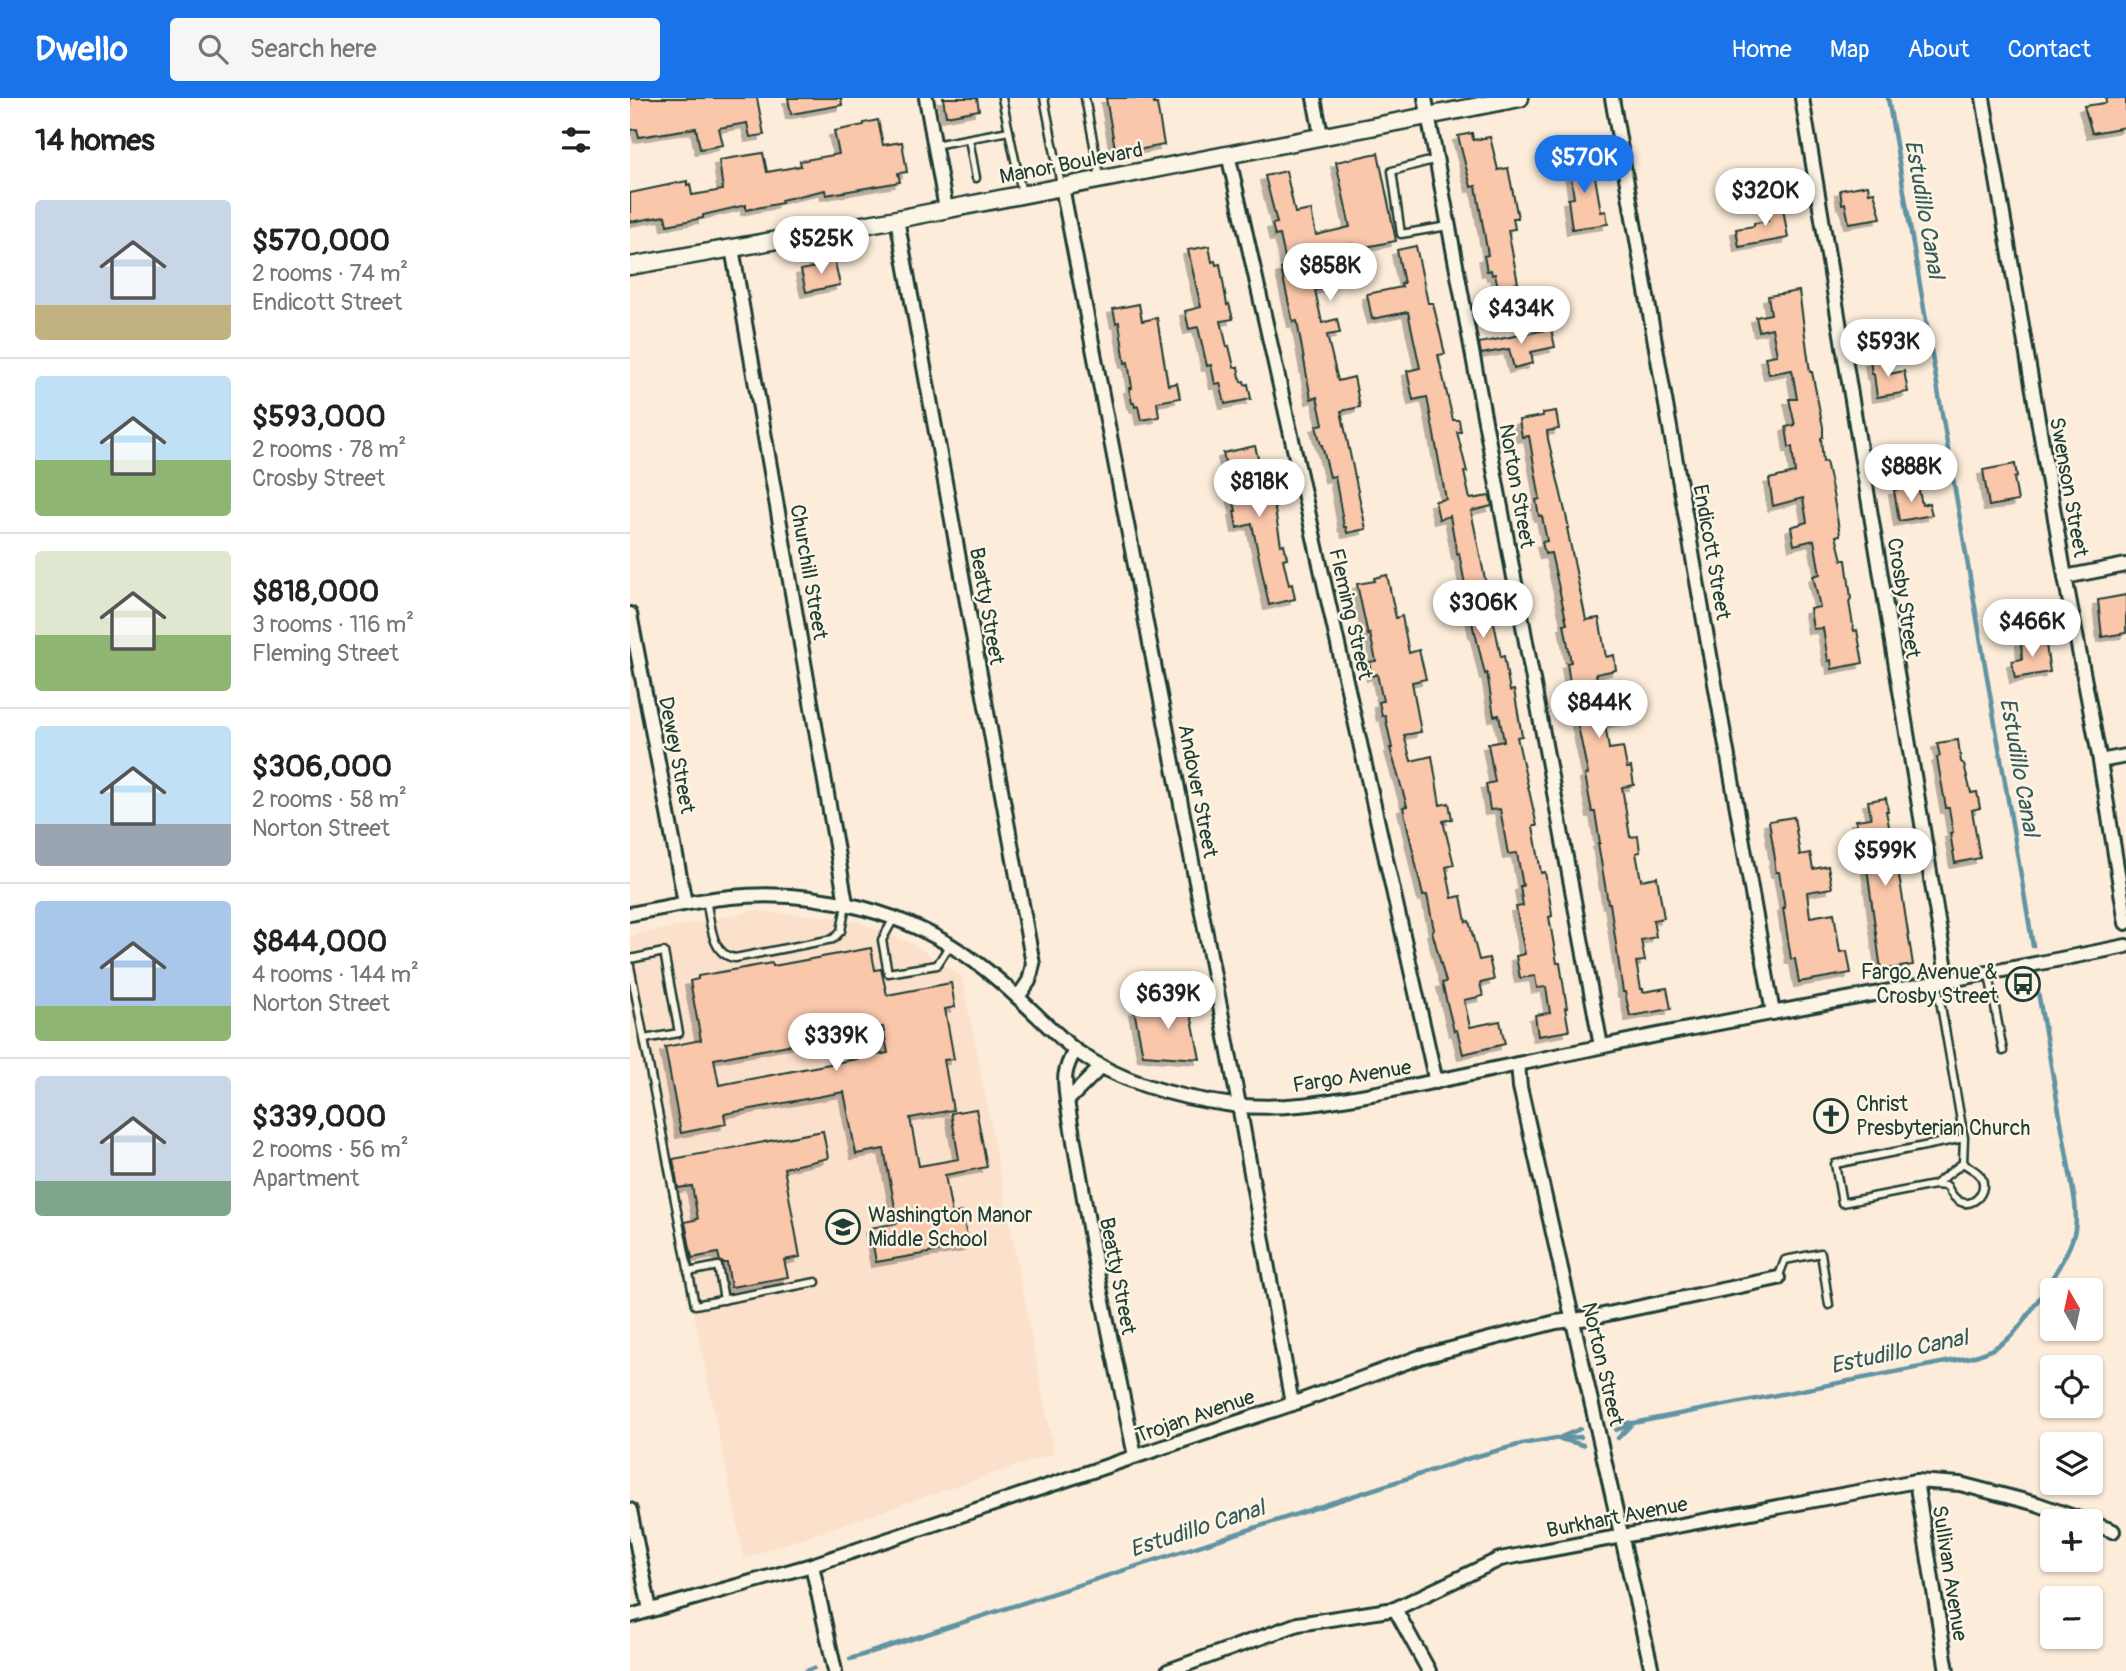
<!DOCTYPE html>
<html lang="en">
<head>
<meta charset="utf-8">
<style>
	body { margin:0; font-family:Pangolin,sans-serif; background:#f6f6f6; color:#222; height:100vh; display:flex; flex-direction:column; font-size:26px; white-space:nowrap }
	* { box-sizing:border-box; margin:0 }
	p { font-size:23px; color:#767676 }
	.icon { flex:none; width:38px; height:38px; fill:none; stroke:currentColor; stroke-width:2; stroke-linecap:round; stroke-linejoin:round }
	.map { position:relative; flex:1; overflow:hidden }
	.sheet { display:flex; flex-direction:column; background:#fff; width:630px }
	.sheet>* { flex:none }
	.needle { width:46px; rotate:351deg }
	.buttons { position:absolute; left:1410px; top:1180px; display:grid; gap:14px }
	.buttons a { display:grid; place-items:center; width:63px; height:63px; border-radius:7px; background:#fff; box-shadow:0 2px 5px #0004; font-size:35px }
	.price { position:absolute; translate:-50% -60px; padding:0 16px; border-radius:24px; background:#fff; color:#222; font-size:23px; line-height:46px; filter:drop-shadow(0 2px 4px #0008) }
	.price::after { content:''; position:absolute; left:50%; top:42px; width:21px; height:16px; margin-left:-10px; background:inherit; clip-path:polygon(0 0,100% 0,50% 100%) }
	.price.current { background:#1a73e8; color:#fff }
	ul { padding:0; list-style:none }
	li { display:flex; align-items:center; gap:21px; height:175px; padding:0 35px }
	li+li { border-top:2px solid #e0e0e0 }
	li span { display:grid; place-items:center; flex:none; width:196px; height:140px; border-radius:7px; color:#555 }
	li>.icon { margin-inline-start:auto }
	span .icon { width:84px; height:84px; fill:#fffc; stroke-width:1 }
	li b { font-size:30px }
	h2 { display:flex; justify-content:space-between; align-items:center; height:84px; padding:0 35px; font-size:30px }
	header { display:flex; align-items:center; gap:42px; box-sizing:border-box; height:98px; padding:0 35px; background:#1a73e8; color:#fff }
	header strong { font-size:33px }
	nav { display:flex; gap:38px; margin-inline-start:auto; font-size:24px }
	.search { width:490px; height:63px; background:#f6f6f6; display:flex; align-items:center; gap:18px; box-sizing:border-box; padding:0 24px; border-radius:7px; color:#767676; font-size:26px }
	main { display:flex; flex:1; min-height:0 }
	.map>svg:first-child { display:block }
	.built { fill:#fbe1cb }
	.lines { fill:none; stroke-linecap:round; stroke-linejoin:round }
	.stream { stroke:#6093a3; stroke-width:4.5 }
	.building { fill:#fac7aa; stroke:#1f3d34; stroke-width:2; fill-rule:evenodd; filter:url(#shadow) }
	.service-casing { stroke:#1f3d34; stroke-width:11 }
	.minor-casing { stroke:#1f3d34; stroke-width:18 }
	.tertiary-casing { stroke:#1f3d34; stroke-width:21 }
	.service { stroke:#fcf5e5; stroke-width:6 }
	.minor { stroke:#fcf5e5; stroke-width:12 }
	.tertiary { stroke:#fcf5e5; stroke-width:16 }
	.labels { text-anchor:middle; stroke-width:5; stroke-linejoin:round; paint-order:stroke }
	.street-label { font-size:21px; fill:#1f3d34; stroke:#fcf5e5 }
	.poi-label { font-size:21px; fill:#1f3d34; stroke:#fcf5e5; text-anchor:start }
	.water-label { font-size:23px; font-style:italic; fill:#355a59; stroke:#fcf5e5 }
</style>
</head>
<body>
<header>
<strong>Dwello</strong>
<div class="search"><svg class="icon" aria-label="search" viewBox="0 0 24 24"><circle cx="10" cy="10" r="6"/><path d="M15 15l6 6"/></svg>Search here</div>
<nav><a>Home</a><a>Map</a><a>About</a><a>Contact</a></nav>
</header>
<main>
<section class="sheet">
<h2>14 homes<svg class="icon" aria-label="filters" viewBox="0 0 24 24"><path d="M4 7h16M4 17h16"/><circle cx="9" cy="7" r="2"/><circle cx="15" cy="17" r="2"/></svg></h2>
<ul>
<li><span style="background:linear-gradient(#c9d6e8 75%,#c2b280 0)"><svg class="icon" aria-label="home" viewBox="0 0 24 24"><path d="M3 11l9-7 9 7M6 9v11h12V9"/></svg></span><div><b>$570,000</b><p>2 rooms · 74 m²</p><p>Endicott Street</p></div></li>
<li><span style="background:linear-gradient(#bfe0f5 60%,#8fb573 0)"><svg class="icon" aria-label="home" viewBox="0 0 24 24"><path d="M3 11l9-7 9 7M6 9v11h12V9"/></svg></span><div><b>$593,000</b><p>2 rooms · 78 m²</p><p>Crosby Street</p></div></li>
<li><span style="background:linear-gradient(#dfe7d0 60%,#8fb573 0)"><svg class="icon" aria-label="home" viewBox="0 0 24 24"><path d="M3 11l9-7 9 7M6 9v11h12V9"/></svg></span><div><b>$818,000</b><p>3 rooms · 116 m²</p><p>Fleming Street</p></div></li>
<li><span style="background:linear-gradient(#bfe0f5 70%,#9aa5b1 0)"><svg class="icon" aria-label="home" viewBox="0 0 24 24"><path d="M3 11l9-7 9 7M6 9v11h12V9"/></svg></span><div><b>$306,000</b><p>2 rooms · 58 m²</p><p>Norton Street</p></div></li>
<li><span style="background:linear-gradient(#a9c7e8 75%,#8fb573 0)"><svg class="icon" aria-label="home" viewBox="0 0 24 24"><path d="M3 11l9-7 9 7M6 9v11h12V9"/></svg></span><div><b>$844,000</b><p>4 rooms · 144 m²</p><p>Norton Street</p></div></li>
<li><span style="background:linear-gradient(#c9d6e8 75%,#7fa58c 0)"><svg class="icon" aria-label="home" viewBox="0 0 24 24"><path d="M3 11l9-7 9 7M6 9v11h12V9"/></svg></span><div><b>$339,000</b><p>2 rooms · 56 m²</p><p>Apartment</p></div></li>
</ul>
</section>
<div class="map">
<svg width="1496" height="1573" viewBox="0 0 1496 1573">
	<defs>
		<filter id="shadow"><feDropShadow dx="-5" dy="5" stdDeviation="0" flood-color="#0004"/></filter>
	</defs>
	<rect width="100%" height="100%" fill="#fcecd9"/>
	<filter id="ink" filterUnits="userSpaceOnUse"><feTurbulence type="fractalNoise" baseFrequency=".0143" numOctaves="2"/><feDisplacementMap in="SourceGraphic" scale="14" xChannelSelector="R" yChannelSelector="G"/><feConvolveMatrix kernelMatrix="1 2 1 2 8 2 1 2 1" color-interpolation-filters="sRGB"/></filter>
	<g filter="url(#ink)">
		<polygon class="built" points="122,813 216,820 281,845 332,879 424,1355 114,1460 0,903 0,838"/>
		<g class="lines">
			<g class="stream">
				<polyline points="1258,0 1403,848"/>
				<polyline points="985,1324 1002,1325"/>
				<polyline points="986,1332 999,1327"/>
				<polyline points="931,1339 950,1331"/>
				<polyline points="935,1340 951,1339"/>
				<path d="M 988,1340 L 1003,1325 L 1342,1259 C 1356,1255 1369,1249 1380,1239 C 1395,1225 1436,1161 1442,1142 C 1447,1130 1446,1117 1445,1104 L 1407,888"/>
				<polyline points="220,1561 840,1360 892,1346 927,1340 953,1347"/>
				<polyline points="176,1573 184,1570"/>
			</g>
		</g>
		<g class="building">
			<polygon points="0,0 127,0 134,37 120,39 117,25 89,30 93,47 70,51 66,30 9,39 7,31 0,32"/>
			<polygon points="158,0 211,0 212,7 161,16"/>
			<polygon points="313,0 347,0 349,12 316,18"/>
			<polygon points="476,0 523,0 524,6 527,6 534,47 486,56"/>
			<polygon points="1476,0 1496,0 1496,29 1462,35 1454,8 1476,5"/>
			<polygon points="248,22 253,47 272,44 277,74 268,75 270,84 196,97 195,92 151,102 152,105 116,112 116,107 73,117 73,120 37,127 35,118 0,124 0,95 57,83 57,87 60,86 62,97 93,92 89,62 133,55 137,74 171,68 170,63 209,56 204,33 234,27 234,25"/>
			<polygon points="842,35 843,42 860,39 868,72 878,70 888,120 883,120 885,131 878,132 888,185 868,189 865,176 862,177 861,172 857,173 854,158 858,157 846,88 841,89 828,38"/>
			<polygon points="748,55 766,143 725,151 724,146 695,152 702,189 685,192 692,225 707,221 710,235 697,237 708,283 724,279 730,309 711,313 736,431 717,435 716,429 714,429 705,378 700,379 692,347 691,347 686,328 693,326 687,299 681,301 667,223 663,224 656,193 651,171 657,169 650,137 645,138 642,126 647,125 635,78 656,73 665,115 681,112 686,137 720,129 706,64"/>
			<polygon points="957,56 960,74 964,73 971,114 976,113 978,126 942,131 938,101 944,100 938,59"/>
			<polygon points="1238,87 1239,95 1244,94 1251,120 1219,125 1215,105 1212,106 1210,92"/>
			<polygon points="1152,104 1158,140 1109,149 1106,131 1124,128 1124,125 1138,123 1136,106"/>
			<polygon points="579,148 582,164 585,163 586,167 590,166 597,207 599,206 603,221 591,223 597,249 599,248 604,269 608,269 611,284 614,283 615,287 618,286 621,301 595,306 590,285 585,286 581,267 577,268 568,229 559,231 555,213 571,209 558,152"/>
			<polygon points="786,148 798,205 803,205 815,256 808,257 823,322 829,322 831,334 827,334 837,374 834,374 840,401 860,398 862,408 841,413 871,559 874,558 880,593 884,592 892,638 887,639 907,728 903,728 907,751 911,775 915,774 921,809 922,818 919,819 927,865 930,865 937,910 935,910 939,933 908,938 905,917 920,915 916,889 907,890 905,878 890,880 886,858 895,856 886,809 893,808 890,788 893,788 887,755 878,756 870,711 860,712 856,686 865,684 858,646 874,643 869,617 864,618 857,575 855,576 845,534 844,534 829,455 827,456 820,418 809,421 805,403 816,401 797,299 783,302 777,273 790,270 778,214 742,221 737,196 772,189 771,186 774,185 767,152"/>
			<polygon points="204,160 210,187 176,194 171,172 186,169 185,164"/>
			<polygon points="1169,193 1180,274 1182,274 1193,329 1193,339 1191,340 1193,364 1196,363 1203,396 1210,437 1206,438 1212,462 1216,462 1221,500 1219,504 1224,533 1227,532 1233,565 1202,571 1201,562 1198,563 1193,530 1183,531 1180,511 1190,509 1183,478 1190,476 1184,442 1164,447 1161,429 1177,424 1173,400 1143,408 1139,381 1165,375 1162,349 1159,349 1156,329 1165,327 1159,301 1167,301 1162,272 1139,276 1135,259 1147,257 1142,230 1129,233 1126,219 1141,216 1138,198"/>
			<polygon points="509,206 512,223 527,220 538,287 547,285 550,300 527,304 529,319 511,322 508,308 505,309 504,305 502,305 499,290 502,290 498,264 495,265 489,224 486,225 483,211"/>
			<polygon points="921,231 925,249 901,254 903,265 884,270 879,251 851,256 849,245"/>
			<polygon points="1256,260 1259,276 1274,273 1278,294 1247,299 1244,276 1242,276 1240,262"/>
			<polygon points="926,313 929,331 917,333 918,341 939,430 937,430 956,522 969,520 976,559 984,557 986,572 966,576 971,605 998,600 1001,621 975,626 979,651 993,649 997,670 1001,669 1004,687 992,689 1000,739 1008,738 1010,754 1006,755 1011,782 1027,779 1034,820 1023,822 1026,839 1011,842 1015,863 1006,864 1011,891 1013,891 1013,894 1037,890 1041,911 1000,918 995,894 993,894 980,805 978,805 968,745 970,745 965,714 962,714 955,677 958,676 942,599 937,565 941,564 934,526 937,526 921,455 915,456 912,444 917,443 912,418 909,418 906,402 910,401 899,338 892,339 889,322 913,318 913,315"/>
			<polygon points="625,348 629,364 632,363 633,367 638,366 641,381 634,383 641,407 644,406 651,447 654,446 657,460 653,461 659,487 662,486 665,501 639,507 622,426 607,430 604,413 606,413 593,355"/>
			<polygon points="1385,366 1387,379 1384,380 1388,403 1359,408 1353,372"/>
			<polygon points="1288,388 1292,407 1299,405 1302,417 1269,423 1264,392"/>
			<polygon points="757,477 766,520 772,518 779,555 789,552 796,581 782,584 791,634 774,637 781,663 802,658 810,707 819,705 822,721 813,723 824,767 816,769 822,800 831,798 836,824 839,823 849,862 859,860 864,882 850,885 853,898 834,902 840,929 870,923 875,946 833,956 827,932 824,933 812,885 816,884 802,833 804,832 797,797 793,798 773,709 777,708 760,650 762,650 755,617 752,618 749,604 753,603 747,576 742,578 739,564 746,563 740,536 738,537 727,486 745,483 744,480"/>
			<polygon points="1496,497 1496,535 1472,539 1468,502"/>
			<polygon points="1415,540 1420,574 1385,580 1382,563 1392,561 1391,543"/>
			<polygon points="1328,642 1331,664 1334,666 1341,695 1347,694 1350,710 1342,712 1350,760 1325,765 1320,735 1323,734 1319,710 1316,710 1307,660 1310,658 1307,645"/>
			<polygon points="1256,700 1258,713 1256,713 1271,789 1283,867 1251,872 1233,741 1230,742 1226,722 1241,720 1238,703"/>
			<polygon points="1164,719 1170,757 1180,755 1183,771 1198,768 1202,790 1177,794 1180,819 1204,815 1210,854 1217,853 1221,875 1169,884 1165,861 1161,861 1153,810 1155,810 1149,774 1146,774 1144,762 1145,761 1139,723"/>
			<path d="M 241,850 L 245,872 L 251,871 L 257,897 L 321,885 L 325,909 L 315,911 L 324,961 L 314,962 L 323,1012 L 280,1020 L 289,1068 L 329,1061 L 321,1015 L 346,1011 L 357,1069 L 315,1077 L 322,1116 L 332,1114 L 339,1148 L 246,1164 L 240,1130 L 268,1125 L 254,1051 L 226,1056 L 214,994 L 94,1016 L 96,1026 L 51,1035 L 35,949 L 71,942 L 60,883 L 68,881 L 68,878 L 142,865 L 143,868 ZM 253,929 L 258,955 L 89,987 L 84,961 Z"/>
			<polygon points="558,901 570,961 513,957 504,912"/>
			<polygon points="193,1033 198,1060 154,1070 170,1159 154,1162 158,1179 101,1189 97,1165 93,1165 90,1163 88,1155 62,1160 55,1124 68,1121 62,1088 48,1090 43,1061"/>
		</g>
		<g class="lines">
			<g class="service-casing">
				<g id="service">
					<polyline points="372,0 392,95"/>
					<polyline points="414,0 431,87"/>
					<polyline points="455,0 470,79"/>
					<polyline points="339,41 346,80"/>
					<polyline points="304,47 379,33"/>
					<polyline points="807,61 762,73 771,136 818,128"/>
					<path d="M 76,802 C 81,822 80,857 105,860 L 203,841 L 211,833 L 216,807"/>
					<polyline points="264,820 252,842 258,875 307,867 320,847"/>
					<polyline points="0,861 34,854 49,935 14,941 0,868"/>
					<polyline points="1359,876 1373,953"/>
					<path d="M 1307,885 L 1334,1040 L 1333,1065 C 1339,1070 1347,1072 1351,1079 C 1361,1096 1333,1123 1317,1088 L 1304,1087 L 1212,1105 L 1205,1066 L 1334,1040"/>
					<polyline points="14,941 65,1207 186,1184"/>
					<polyline points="1304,1087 1333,1065"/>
					<polyline points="58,1174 88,1168 94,1202"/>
					<polyline points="1148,1180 1155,1162 1191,1155 1199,1207"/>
				</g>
			</g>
			<g class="minor-casing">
				<g id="minor">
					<polyline points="296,0 316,111"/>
					<polyline points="684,0 691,37"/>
					<polyline points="795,0 971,948"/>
					<polyline points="982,0 1143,915"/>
					<polyline points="1172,0 1318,883"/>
					<polyline points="1353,0 1435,479 1470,663 1496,825"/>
					<polyline points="598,56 806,984"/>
					<polyline points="432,89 609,1007 662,1306"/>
					<polyline points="267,121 403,866 399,883 388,899"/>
					<polyline points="102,150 216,805"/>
					<polyline points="1435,479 1496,467"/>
					<polyline points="0,516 55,805"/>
					<polyline points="1470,663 1496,658"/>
					<path d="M 0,816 C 33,810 67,802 101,799 C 188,791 277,813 347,865 C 373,884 395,906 418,928 C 428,936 437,947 448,954 C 493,986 549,1000 603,1007 C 654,1013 703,1003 752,994 C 825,980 896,964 969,949 C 1144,912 1321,884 1496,848"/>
					<path d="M 445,952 C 433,974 434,980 437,1003 L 467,1175 L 505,1358"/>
					<polyline points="888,966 890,989 1022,1573"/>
					<polyline points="437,1003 471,969"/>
					<polyline points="1286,1383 1317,1573"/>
					<polyline points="0,1412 20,1512"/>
					<polyline points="1461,1425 1483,1433"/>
					<polyline points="182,1467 205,1573"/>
					<polyline points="765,1511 799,1573"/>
					<polyline points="0,1518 182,1467 662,1306 790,1259 926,1224 959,1220 1148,1180"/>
					<polyline points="538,1573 668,1526 765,1511 870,1461 1286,1383 1330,1386 1407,1406 1455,1423"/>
				</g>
			</g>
			<g class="tertiary-casing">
				<polyline id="tertiary" points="0,168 267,121 890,0"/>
			</g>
			<use href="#service" class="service"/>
			<use href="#minor" class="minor"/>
			<use href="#tertiary" class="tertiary"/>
		</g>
	</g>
	<defs>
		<g id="bus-ring" transform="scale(1.75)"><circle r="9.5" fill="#fcf5e5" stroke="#1f3d34" stroke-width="1.5"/><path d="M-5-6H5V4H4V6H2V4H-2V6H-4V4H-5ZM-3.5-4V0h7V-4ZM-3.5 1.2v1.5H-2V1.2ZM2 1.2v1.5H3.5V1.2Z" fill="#1f3d34"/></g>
		<g id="church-ring" transform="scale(1.75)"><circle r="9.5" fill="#fcf5e5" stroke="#1f3d34" stroke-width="1.5"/><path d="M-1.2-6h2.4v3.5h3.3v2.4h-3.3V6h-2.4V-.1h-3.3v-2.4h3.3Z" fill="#1f3d34"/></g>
		<g id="school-ring" transform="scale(1.75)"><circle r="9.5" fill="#fcf5e5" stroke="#1f3d34" stroke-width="1.5"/><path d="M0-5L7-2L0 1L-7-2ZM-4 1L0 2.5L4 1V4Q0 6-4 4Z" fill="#1f3d34"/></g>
	</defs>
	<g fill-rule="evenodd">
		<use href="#bus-ring" x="1393" y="886"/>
		<use href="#church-ring" x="1201" y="1018"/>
		<use href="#school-ring" x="213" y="1129"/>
	</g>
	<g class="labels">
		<g class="street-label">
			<text transform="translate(441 65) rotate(-11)" y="7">Manor Boulevard</text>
			<text transform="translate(887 388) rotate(80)" y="7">Norton Street</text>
			<text transform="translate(1439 389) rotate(80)" y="7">Swenson Street</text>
			<text transform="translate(1082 454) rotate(80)" y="7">Endicott Street</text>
			<text transform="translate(179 474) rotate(80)" y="7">Churchill Street</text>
			<text transform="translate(1274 500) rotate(81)" y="7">Crosby Street</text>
			<text transform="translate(357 508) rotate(80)" y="7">Beatty Street</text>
			<text transform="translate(721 516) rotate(77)" y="7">Fleming Street</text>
			<text transform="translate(47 657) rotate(79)" y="7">Dewey Street</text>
			<text transform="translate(568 693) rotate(79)" y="7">Andover Street</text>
			<text transform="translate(722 978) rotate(-9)" y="7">Fargo Avenue</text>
			<text transform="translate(488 1178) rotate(79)" y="7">Beatty Street</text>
			<text transform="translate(973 1266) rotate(77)" y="7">Norton Street</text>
			<text transform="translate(565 1318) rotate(-19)" y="7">Trojan Avenue</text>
			<text transform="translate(987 1419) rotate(-11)" y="7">Burkhart Avenue</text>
			<text transform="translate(1320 1475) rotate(81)" y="7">Sullivan Avenue</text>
		</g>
		<g class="poi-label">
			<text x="1368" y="881" text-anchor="end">Fargo Avenue &amp;<tspan x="1368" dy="24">Crosby Street</tspan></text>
			<text x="1226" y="1013">Christ<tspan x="1226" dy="24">Presbyterian Church</tspan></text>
			<text x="238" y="1124">Washington Manor<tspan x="238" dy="24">Middle School</tspan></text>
		</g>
		<g class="water-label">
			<text transform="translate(1295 111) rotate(80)" y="8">Estudillo Canal</text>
			<text transform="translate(1390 669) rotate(80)" y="8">Estudillo Canal</text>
			<text transform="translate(1269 1253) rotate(-12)" y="8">Estudillo Canal</text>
			<text transform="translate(567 1430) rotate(-18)" y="8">Estudillo Canal</text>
		</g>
	</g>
</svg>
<div class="buttons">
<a><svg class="needle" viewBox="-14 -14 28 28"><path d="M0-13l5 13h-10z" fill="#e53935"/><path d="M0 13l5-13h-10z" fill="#767676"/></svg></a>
<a><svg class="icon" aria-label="locate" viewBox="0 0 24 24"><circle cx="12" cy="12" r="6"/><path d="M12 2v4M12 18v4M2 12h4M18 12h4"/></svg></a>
<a><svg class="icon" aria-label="layers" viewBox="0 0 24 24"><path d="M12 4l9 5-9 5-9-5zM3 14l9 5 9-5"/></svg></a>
<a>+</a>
<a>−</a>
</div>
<b class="price current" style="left:954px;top:97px">$570K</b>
<b class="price" style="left:1135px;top:130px">$320K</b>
<b class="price" style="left:191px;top:178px">$525K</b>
<b class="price" style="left:700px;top:205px">$858K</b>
<b class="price" style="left:891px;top:248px">$434K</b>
<b class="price" style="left:1258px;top:281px">$593K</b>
<b class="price" style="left:1281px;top:406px">$888K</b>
<b class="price" style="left:629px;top:421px">$818K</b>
<b class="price" style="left:853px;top:542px">$306K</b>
<b class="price" style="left:1402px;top:561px">$466K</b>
<b class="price" style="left:969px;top:642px">$844K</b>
<b class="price" style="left:1255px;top:790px">$599K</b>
<b class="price" style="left:538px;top:933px">$639K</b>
<b class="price" style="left:206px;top:975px">$339K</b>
</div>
</main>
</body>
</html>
